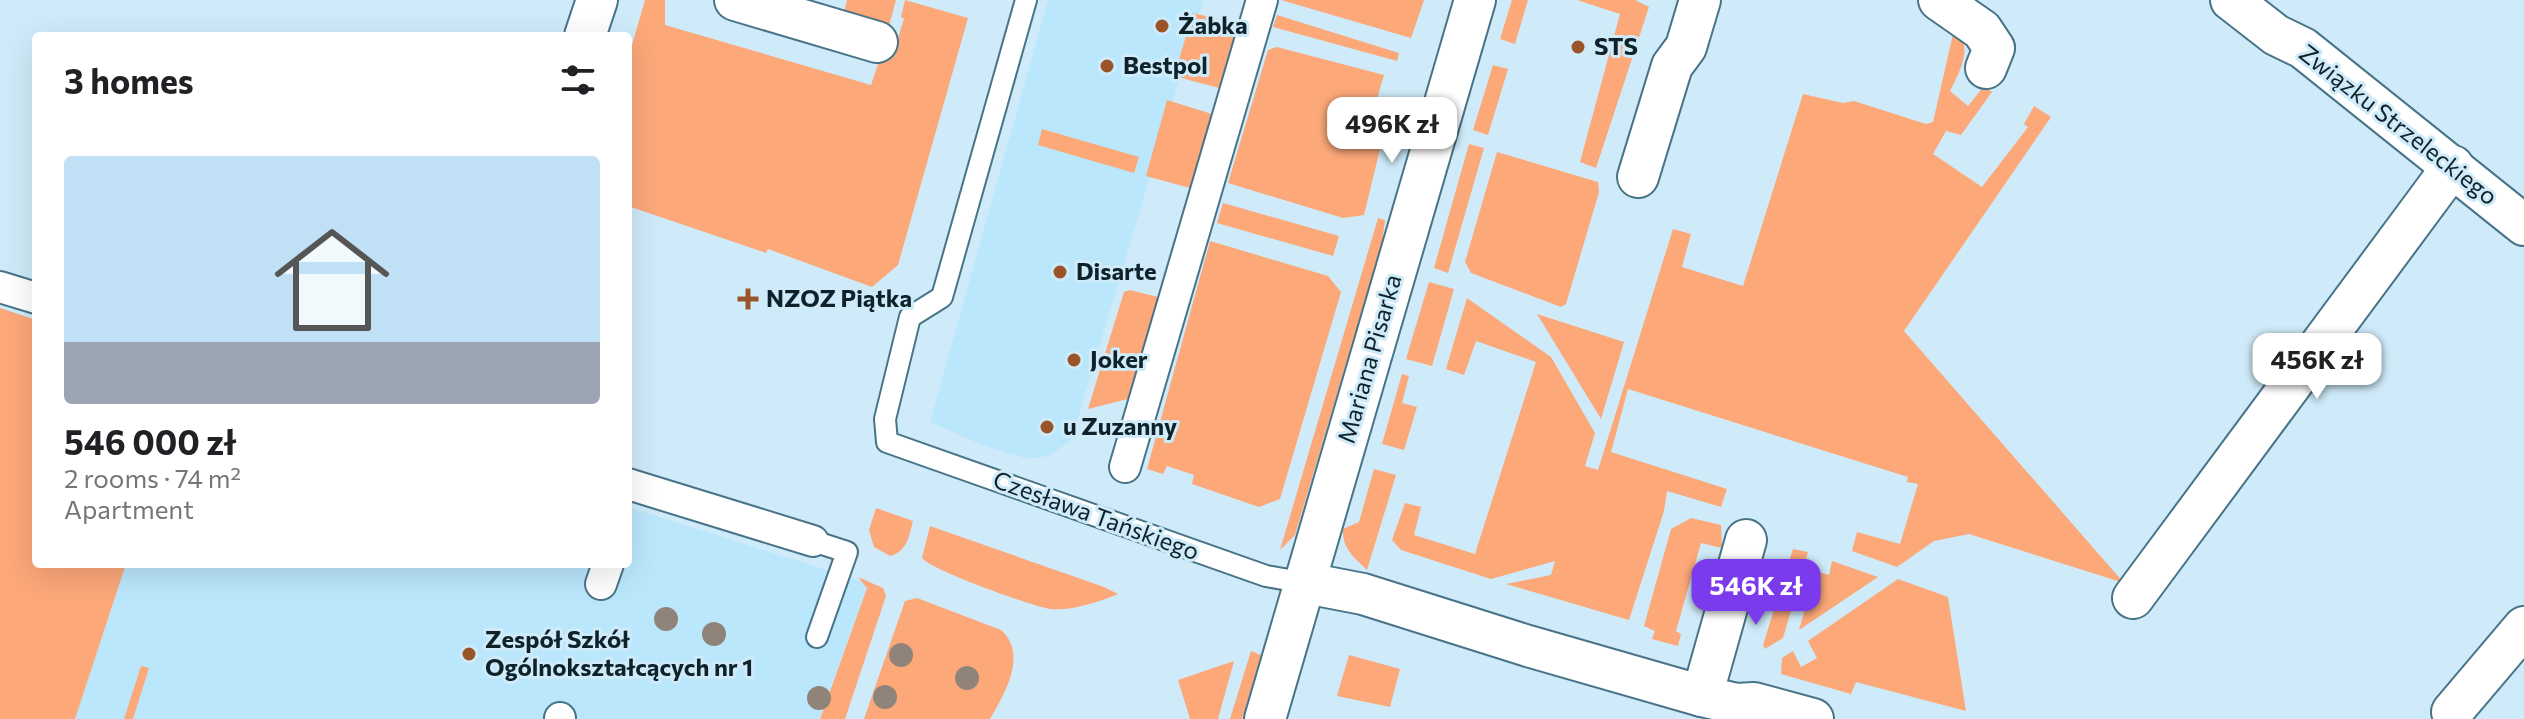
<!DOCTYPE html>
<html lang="en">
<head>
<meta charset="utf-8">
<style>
	body { margin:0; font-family:Commissioner,sans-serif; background:#f2f2f2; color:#202124; height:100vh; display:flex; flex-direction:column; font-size:30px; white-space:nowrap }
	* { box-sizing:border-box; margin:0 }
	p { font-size:26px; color:#757577 }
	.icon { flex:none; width:44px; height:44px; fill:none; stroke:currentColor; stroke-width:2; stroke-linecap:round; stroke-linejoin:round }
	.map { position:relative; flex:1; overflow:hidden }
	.details { position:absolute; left:32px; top:32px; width:600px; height:536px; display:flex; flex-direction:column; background:#fff; border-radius:8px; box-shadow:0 8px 32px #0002 }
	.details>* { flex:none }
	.price { position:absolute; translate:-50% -68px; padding:0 18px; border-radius:16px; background:#fff; color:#222; font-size:26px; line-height:52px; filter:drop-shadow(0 2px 4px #0008) }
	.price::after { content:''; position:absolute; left:50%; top:48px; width:24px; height:18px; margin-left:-12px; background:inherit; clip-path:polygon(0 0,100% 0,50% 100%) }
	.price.current { background:#7c3aed; color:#fff }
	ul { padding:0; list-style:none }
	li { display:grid; align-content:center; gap:16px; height:424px; padding:0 32px }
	li span { display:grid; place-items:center; height:248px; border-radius:8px; color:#555 }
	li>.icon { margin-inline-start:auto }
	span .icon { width:144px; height:144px; fill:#fffc; stroke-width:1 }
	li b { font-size:34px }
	h2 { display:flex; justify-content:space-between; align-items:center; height:96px; padding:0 32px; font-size:34px }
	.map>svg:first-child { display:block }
	.built { fill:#bbe7fd }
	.green { fill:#fca879 }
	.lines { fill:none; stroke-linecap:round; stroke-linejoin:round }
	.service-casing { stroke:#477488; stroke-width:24 }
	.pedestrian-casing { stroke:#477488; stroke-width:34 }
	.minor-casing { stroke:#477488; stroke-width:44 }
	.service { stroke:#fff; stroke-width:20 }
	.pedestrian { stroke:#fff; stroke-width:30 }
	.minor { stroke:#fff; stroke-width:40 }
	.tree { fill:#90847a }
	.poi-dot { fill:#9a542a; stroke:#cfebf9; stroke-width:3 }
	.labels { text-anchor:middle; stroke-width:6; stroke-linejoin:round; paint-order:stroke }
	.poi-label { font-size:24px; font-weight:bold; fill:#0f222a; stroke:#cfebf9; text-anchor:start }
	.street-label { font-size:24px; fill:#0f222a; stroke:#cfebf9 }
</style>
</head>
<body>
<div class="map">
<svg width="2524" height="719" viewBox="0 0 2524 719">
	<rect width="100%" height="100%" fill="#cfebf9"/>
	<g class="built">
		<polygon points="1048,0 1203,0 1071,441 1048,456 1028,459 982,445 930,422"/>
		<polygon points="628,507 864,582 866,589 819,719 75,719 126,564 628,564"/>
	</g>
	<g class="green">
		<polygon points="645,0 665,0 665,25 871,85 883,49 894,50 904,19 901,17 905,0 968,18 898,265 872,287 768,249 766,253 628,206 628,59"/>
		<polygon points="847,0 896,0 889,26 844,12"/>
		<polygon points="1281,0 1424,0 1411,38"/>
		<polygon points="1512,0 1528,0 1515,44 1500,39"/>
		<polygon points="1577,0 1635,0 1649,7 1596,168 1580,162 1620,14"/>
		<polygon points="1193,13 1238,24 1219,88 1174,76"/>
		<polygon points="1277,15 1399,53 1397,61 1273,27"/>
		<path d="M 1956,21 C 1971,50 1964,63 1950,91 L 1968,106 L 1984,86 L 1992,92 L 1961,135 L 1946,131 L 1933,154 L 1982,187 L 2028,127 L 2024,124 L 2034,106 L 2051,117 L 1904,331 L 2124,583 L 1969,534 L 1934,541 L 1897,567 L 1852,551 L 1857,532 L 1900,544 L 1918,484 L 1907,482 L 1908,477 L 1628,389 L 1611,452 L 1727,489 L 1721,507 L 1667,491 L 1664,511 L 1629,620 L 1506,584 L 1551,575 L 1555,561 L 1491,579 L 1401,550 L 1392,540 L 1405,503 L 1421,507 L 1414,535 L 1475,554 L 1536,362 L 1476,341 L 1464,375 L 1446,369 L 1467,298 L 1551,357 L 1595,433 L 1585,466 L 1598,470 L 1673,229 L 1691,234 L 1682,267 L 1743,286 L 1803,94 L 1843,103 L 1854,101 L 1926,124 L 1933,122 Z"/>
		<polygon points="1277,47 1384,75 1373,112 1388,116 1364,215 1343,218 1228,183 1268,50"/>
		<polygon points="1493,65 1508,69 1488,135 1473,130"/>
		<polygon points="1167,100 1212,114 1190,188 1146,176"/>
		<polygon points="1042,129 1139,157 1134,173 1038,145"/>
		<polygon points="1469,144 1484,148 1448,273 1434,268"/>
		<polygon points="1497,152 1598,182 1599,192 1566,304 1561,307 1471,273 1465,262"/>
		<polygon points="1223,203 1339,236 1333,256 1217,223"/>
		<polygon points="1378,218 1385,220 1382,243 1295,535 1280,550"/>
		<polygon points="1210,241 1328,276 1341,292 1280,499 1259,507 1192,484 1194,475 1167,466 1163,474 1147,469"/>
		<polygon points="1429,282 1454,289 1432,366 1406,359"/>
		<polygon points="1130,290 1158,297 1128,399 1088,409 1124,292"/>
		<polygon points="0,308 36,320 36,564 126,564 75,719 0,719"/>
		<polygon points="1537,314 1624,342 1601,419"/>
		<polygon points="1402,374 1409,376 1402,403 1417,407 1404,450 1382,444"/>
		<path d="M 1374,469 L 1396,475 L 1367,570 C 1354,557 1342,549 1343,529 L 1359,522 Z"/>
		<path d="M 876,508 L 913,521 C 909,536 907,552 890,556 L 874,547 L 869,530 Z"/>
		<polygon points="1691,518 1721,525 1722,548 1701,543 1676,631 1681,634 1678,646 1652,639 1655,631 1644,626 1671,529"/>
		<path d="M 930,526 L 1104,587 L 1118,594 C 1098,602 1073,611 1050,609 C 1033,607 929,569 922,558 Z"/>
		<polygon points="1793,549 1808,552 1783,638 1765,649 1763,645"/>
		<polygon points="1832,561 1878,577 1799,630 1816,571 1829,575"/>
		<polygon points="858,577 883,588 886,596 845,719 820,719 867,588"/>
		<polygon points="1898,579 1948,597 1966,711 1856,682 1851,694 1781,674 1782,658 1793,651 1801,667 1817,658 1808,641"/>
		<path d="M 917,598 L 1001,630 C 1028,654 1005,693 990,719 L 864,719 L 905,601 Z"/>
		<polygon points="1251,651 1261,655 1242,719 1230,719"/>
		<polygon points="1349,655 1400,669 1390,707 1337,696"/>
		<polygon points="1234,661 1218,719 1190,719 1178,680"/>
		<polygon points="141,666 149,668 133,719 124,719"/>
	</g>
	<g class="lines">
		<g class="service-casing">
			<g id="service">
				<polyline points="1026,0 942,297 910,317 885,419 887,442 1266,576 1306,583"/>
				<polyline points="813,541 847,552 817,637"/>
			</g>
		</g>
		<g class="pedestrian-casing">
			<g id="pedestrian">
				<polyline points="0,287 36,298"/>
				<polyline points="1125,467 1262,0"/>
				<polyline points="628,484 813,541"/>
				<polyline points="601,584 608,564"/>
				<polyline points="560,719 560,718"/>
			</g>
		</g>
		<g class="minor-casing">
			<g id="minor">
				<polyline points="735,0 877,42"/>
				<polyline points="1939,0 1982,30 1994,48 1986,68"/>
				<polyline points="2231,0 2276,35 2303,48 2524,225"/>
				<polyline points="585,36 597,0"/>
				<polyline points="1638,177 1672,66 1686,47 1700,0"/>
				<polyline points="1306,583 1363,594 1528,646 1702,696 1736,704 1754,703 1813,719"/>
				<polyline points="2133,598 2453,166"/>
				<polyline points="1702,696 1746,540"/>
				<polyline points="2452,712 2524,627"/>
				<polyline points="1265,719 1475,0"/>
			</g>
		</g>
		<use href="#service" class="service"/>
		<use href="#pedestrian" class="pedestrian"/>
		<use href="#minor" class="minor"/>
	</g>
	<g class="tree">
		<circle cx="666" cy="619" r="12"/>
		<circle cx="714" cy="634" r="12"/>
		<circle cx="901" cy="655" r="12"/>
		<circle cx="967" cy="678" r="12"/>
		<circle cx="885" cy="697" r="12"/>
		<circle cx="819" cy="698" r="12"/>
	</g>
	<g class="poi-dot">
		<circle cx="1162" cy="26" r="8"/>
		<circle cx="1578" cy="47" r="8"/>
		<circle cx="1107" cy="66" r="8"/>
		<circle cx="1060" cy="272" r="8"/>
		<path d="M744 287h8v8h8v8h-8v8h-8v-8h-8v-8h8z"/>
		<circle cx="1074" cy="360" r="8"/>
		<circle cx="1047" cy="427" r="8"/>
		<circle cx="469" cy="654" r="8"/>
	</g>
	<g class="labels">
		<g class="poi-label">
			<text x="1178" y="34">Żabka</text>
			<text x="1594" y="55">STS</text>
			<text x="1123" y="74">Bestpol</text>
			<text x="1076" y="280">Disarte</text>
			<text x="766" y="307">NZOZ Piątka</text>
			<text x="1090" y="368">Joker</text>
			<text x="1063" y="435">u Zuzanny</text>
			<text x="485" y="648">Zespół Szkół<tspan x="485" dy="28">Ogólnokształcących nr 1</tspan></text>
		</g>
		<g class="street-label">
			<text transform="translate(2398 125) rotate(38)" y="8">Związku Strzeleckiego</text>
			<text transform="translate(1370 359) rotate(-74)" y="8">Mariana Pisarka</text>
			<text transform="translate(1096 516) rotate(20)" y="8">Czesława Tańskiego</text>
		</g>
	</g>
</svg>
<b class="price" style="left:1392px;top:165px">496K zł</b>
<b class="price" style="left:2317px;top:401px">456K zł</b>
<b class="price current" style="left:1756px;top:627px">546K zł</b>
<section class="details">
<h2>3 homes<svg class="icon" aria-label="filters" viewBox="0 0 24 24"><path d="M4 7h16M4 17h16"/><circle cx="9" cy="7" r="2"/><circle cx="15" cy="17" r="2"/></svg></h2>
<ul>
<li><span style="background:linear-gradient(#bfe0f5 75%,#9aa5b1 0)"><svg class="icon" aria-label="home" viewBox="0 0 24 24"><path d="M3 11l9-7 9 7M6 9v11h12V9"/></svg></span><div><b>546 000 zł</b><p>2 rooms · 74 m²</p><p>Apartment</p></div></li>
</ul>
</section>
</div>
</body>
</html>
